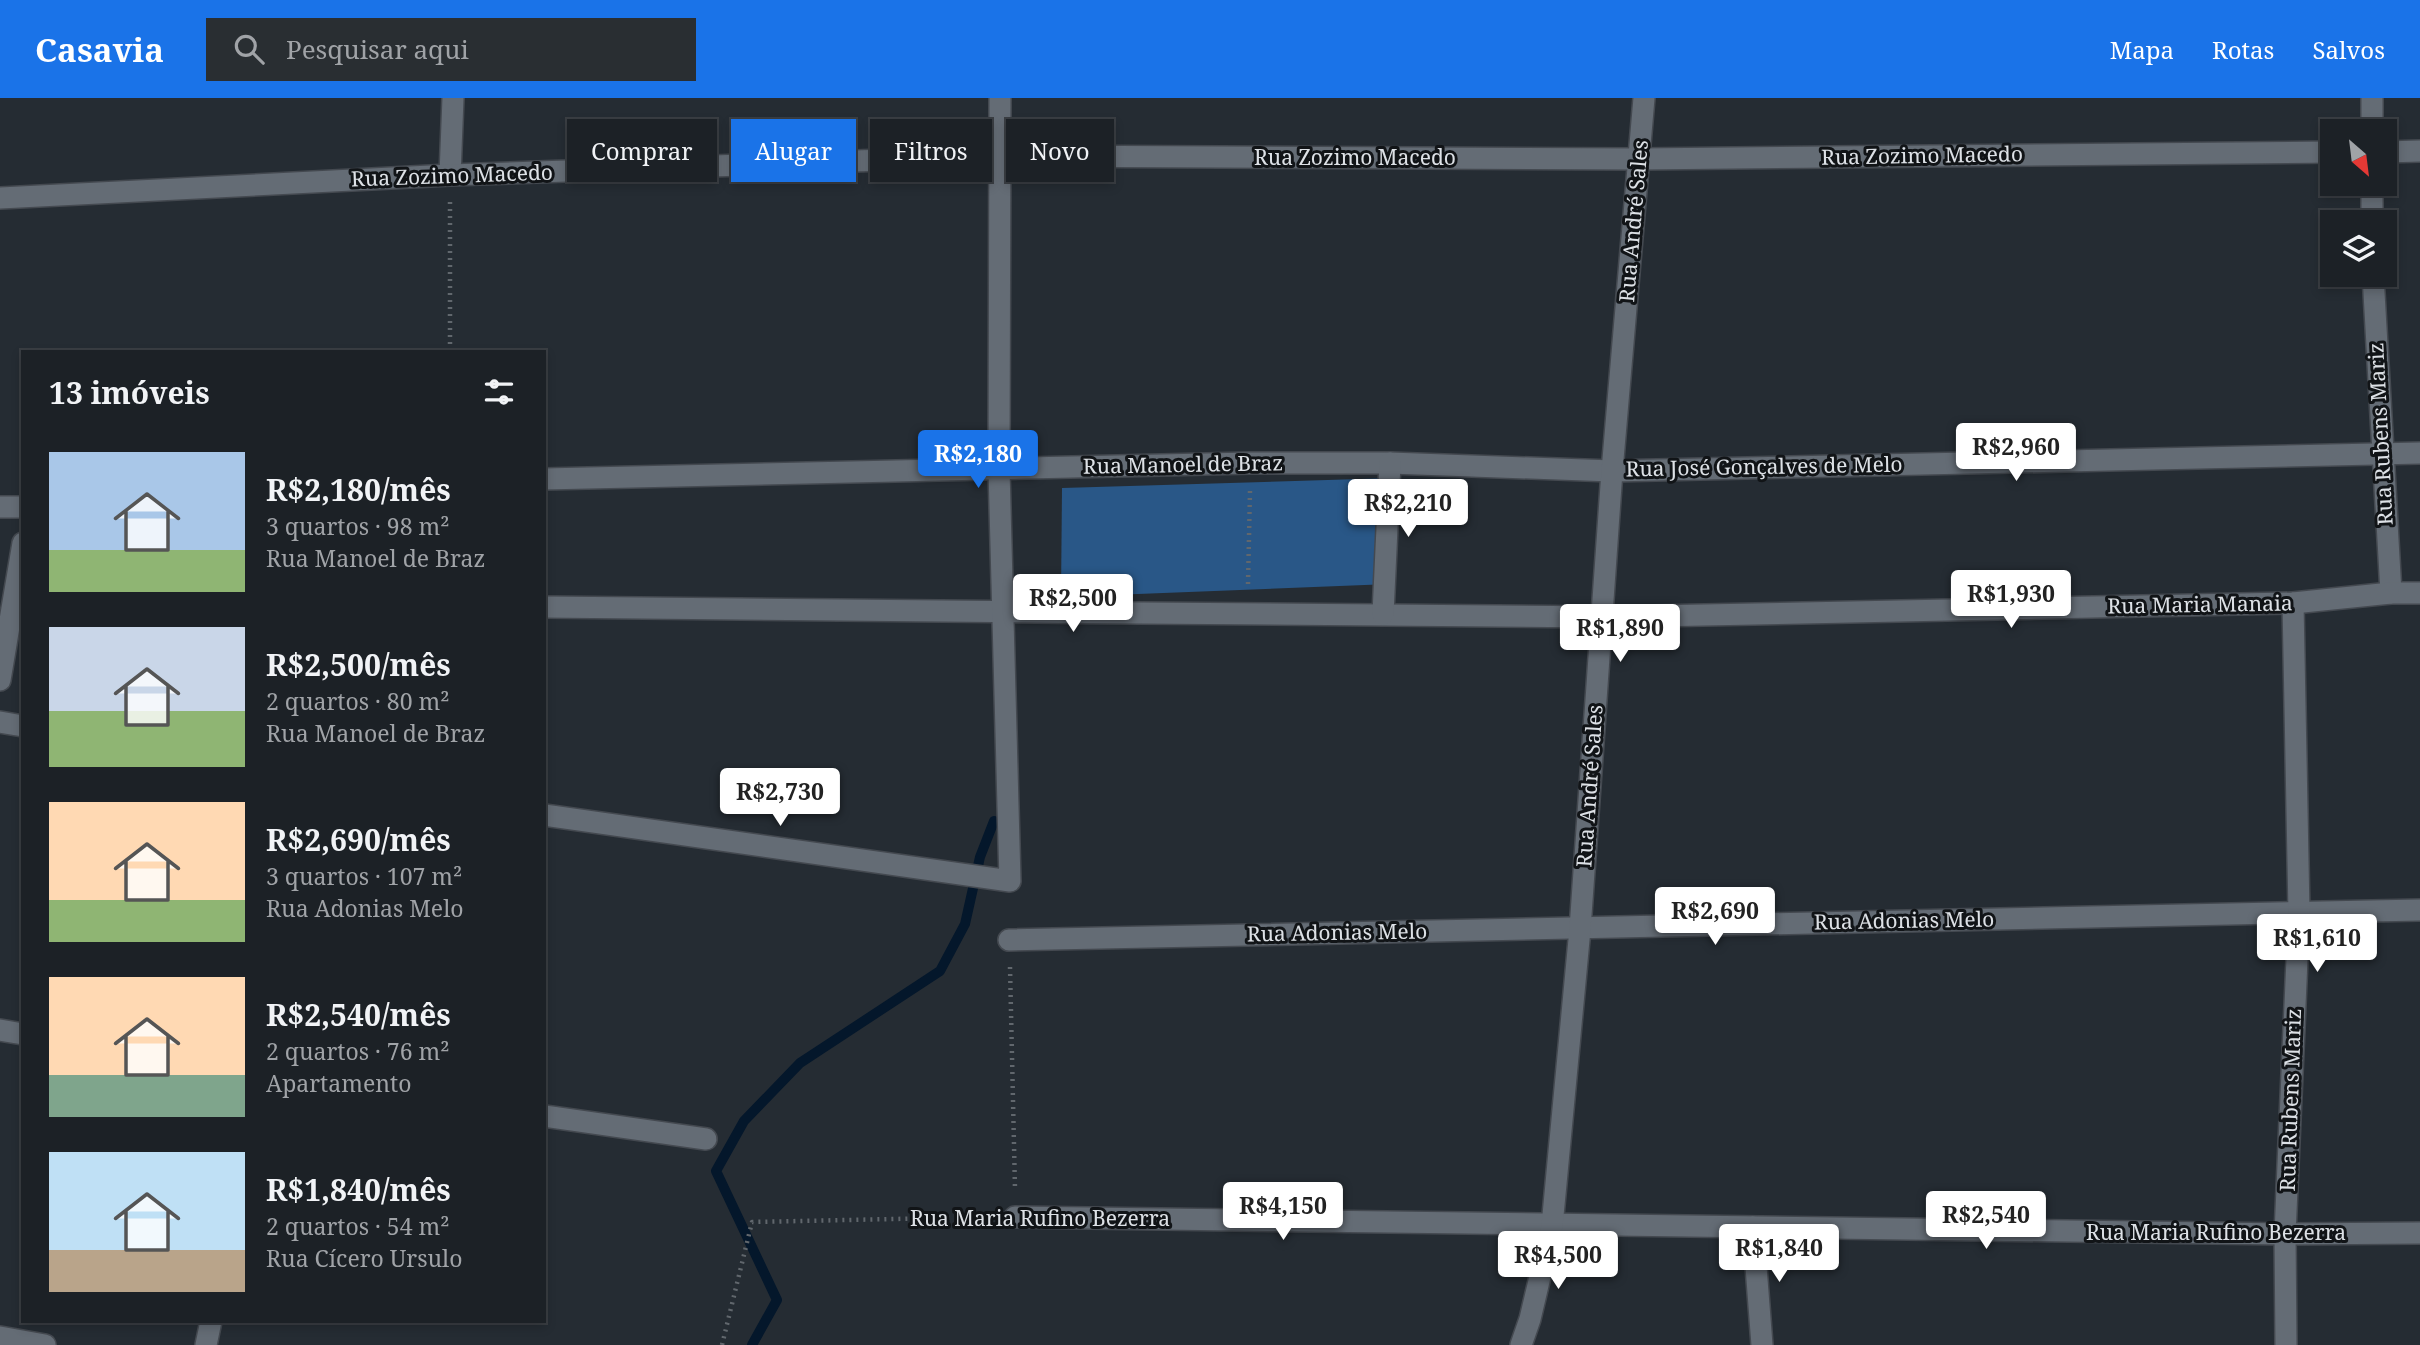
<!DOCTYPE html>
<html lang="pt">
<head>
<meta charset="utf-8">
<style>
	body { margin:0; font-family:"Noto Serif",serif; background:#292e32; color:#f1f3f6; height:100vh; display:flex; flex-direction:column; font-size:26px; white-space:nowrap }
	* { box-sizing:border-box; margin:0 }
	p { font-size:23px; color:#a0a3a7 }
	.icon { flex:none; width:38px; height:38px; fill:none; stroke:currentColor; stroke-width:2; stroke-linecap:round; stroke-linejoin:round }
	.map { position:relative; flex:1; overflow:hidden }
	.panel { position:absolute; left:21px; top:252px; width:525px; height:973px; display:flex; flex-direction:column; background:#1c2126; border-radius:0px; box-shadow:0 4px 10px #0003,0 0 0 2px #3a3e43 }
	.panel>* { flex:none }
	.hud { position:absolute; left:567px; top:21px; width:665px; height:63px; display:flex; gap:14px }
	.needle { width:46px; rotate:152deg }
	.tools { position:absolute; left:2320px; top:21px; display:grid; gap:14px }
	.tools a { display:grid; place-items:center; width:77px; height:77px; border-radius:0px; background:#1c2126; box-shadow:0 4px 10px #0003,0 0 0 2px #3a3e43; font-size:35px }
	.price { position:absolute; translate:-50% -60px; padding:0 16px; border-radius:7px; background:#fff; color:#222; font-size:23px; line-height:46px; filter:drop-shadow(0 2px 4px #0008) }
	.price::after { content:''; position:absolute; left:50%; top:42px; width:21px; height:16px; margin-left:-10px; background:inherit; clip-path:polygon(0 0,100% 0,50% 100%) }
	.price.current { background:#1a73e8; color:#fff }
	ul { padding:0; list-style:none }
	li { display:flex; align-items:center; gap:21px; height:175px; padding:0 28px }
	li span { display:grid; place-items:center; flex:none; width:196px; height:140px; border-radius:0px; color:#555 }
	li>.icon { margin-inline-start:auto }
	span .icon { width:84px; height:84px; fill:#fffc; stroke-width:1 }
	li b { font-size:30px }
	h2 { display:flex; justify-content:space-between; align-items:center; height:84px; padding:0 28px; font-size:30px }
	.chip { padding:0 24px; border-radius:0px; background:#1c2126; box-shadow:0 4px 10px #0003,0 0 0 2px #3a3e43; font-size:24px; line-height:63px }
	.chip.current { background:#1a73e8; color:#fff }
	header { display:flex; align-items:center; gap:42px; box-sizing:border-box; height:98px; padding:0 35px; background:#1a73e8; color:#fff }
	header strong { font-size:33px }
	nav { display:flex; gap:38px; margin-inline-start:auto; font-size:24px }
	.search { width:490px; height:63px; background:#292e32; display:flex; align-items:center; gap:18px; box-sizing:border-box; padding:0 24px; border-radius:0px; color:#a0a3a7; font-size:26px }
	.map>svg:first-child { display:block }
	.green { fill:#295787 }
	.lines { fill:none; stroke-linecap:round; stroke-linejoin:round }
	.stream { stroke:#04172b; stroke-width:10 }
	.minor-casing { stroke:#444950; stroke-width:24 }
	.tertiary-casing { stroke:#444950; stroke-width:24 }
	.path { stroke:#61676d; stroke-width:4.5; stroke-dasharray:2 5; stroke-linecap:butt }
	.minor { stroke:#646c75; stroke-width:21 }
	.tertiary { stroke:#646c75; stroke-width:21 }
	.labels { text-anchor:middle; stroke-width:6; stroke-linejoin:round; paint-order:stroke }
	.street-label { font-size:21px; fill:#dde1e6; stroke:#111417 }
</style>
</head>
<body>
<header>
<strong>Casavia</strong>
<div class="search"><svg class="icon" aria-label="search" viewBox="0 0 24 24"><circle cx="10" cy="10" r="6"/><path d="M15 15l6 6"/></svg>Pesquisar aqui</div>
<nav><a>Mapa</a><a>Rotas</a><a>Salvos</a></nav>
</header>
<div class="map">
<svg width="2420" height="1247" viewBox="0 0 2420 1247">
	<rect width="100%" height="100%" fill="#252c33"/>
	<polygon class="green" points="1393,380 1390,486 1061,499 1062,390"/>
	<g class="lines">
		<polyline class="stream" points="752,1247 777,1202 716,1073 744,1023 800,965 940,873 965,826 980,759 994,723"/>
		<g class="minor-casing">
			<g id="minor">
				<polyline points="2372,33 2372,0"/>
				<polyline points="2385,54 2420,53"/>
				<polyline points="450,77 453,0"/>
				<polyline points="2372,86 2372,124"/>
				<polyline points="0,100 450,77 999,58 1640,61 2333,54"/>
				<polyline points="2373,177 2391,495"/>
				<polyline points="544,381 1250,365 1390,365 1612,373 2420,355"/>
				<polyline points="0,409 23,409"/>
				<path d="M 544,509 C 897,514 1249,515 1602,519"/>
				<polyline points="1383,516 1390,365"/>
				<polyline points="0,582 23,445"/>
				<polyline points="0,624 23,628"/>
				<polyline points="544,717 1010,783 999,372 1000,0"/>
				<polyline points="1009,842 2420,812"/>
				<polyline points="0,932 23,936"/>
				<polyline points="544,1018 706,1041"/>
				<polyline points="1015,1119 2285,1136 2420,1135"/>
				<polyline points="1753,1129 1762,1247"/>
				<polyline points="0,1239 45,1247"/>
				<polyline points="206,1247 211,1223"/>
				<polyline points="2286,1247 2285,1136 2299,815 2293,505"/>
			</g>
		</g>
		<g class="tertiary-casing">
			<g id="tertiary">
				<polyline points="1602,519 2293,505 2391,495 2420,495"/>
				<polyline points="1521,1247 1530,1221 1552,1128 1580,831 1612,373 1644,0"/>
			</g>
		</g>
		<g class="path">
			<polyline points="450,104 450,254"/>
			<polyline points="1248,486 1250,393"/>
			<polyline points="1010,869 1015,1091"/>
			<polyline points="722,1247 752,1124 989,1119"/>
		</g>
		<use href="#minor" class="minor"/>
		<use href="#tertiary" class="tertiary"/>
	</g>
	<g class="labels">
		<g class="street-label">
			<text transform="translate(1922 58) rotate(-1)" y="7">Rua Zozimo Macedo</text>
			<text x="1355" y="67">Rua Zozimo Macedo</text>
			<text transform="translate(452 78) rotate(-2)" y="7">Rua Zozimo Macedo</text>
			<text transform="translate(1634 123) rotate(-85)" y="7">Rua André Sales</text>
			<text transform="translate(2381 336) rotate(-93)" y="7">Rua Rubens Mariz</text>
			<text transform="translate(1183 367) rotate(-1)" y="7">Rua Manoel de Braz</text>
			<text transform="translate(1764 369) rotate(-1)" y="7">Rua José Gonçalves de Melo</text>
			<text transform="translate(2200 507) rotate(-1)" y="7">Rua Maria Manaia</text>
			<text transform="translate(1590 688) rotate(-86)" y="7">Rua André Sales</text>
			<text transform="translate(1904 823) rotate(-1)" y="7">Rua Adonias Melo</text>
			<text transform="translate(1337 835) rotate(-1)" y="7">Rua Adonias Melo</text>
			<text transform="translate(2291 1002) rotate(-88)" y="7">Rua Rubens Mariz</text>
			<text x="1040" y="1128">Rua Maria Rufino Bezerra</text>
			<text x="2216" y="1142">Rua Maria Rufino Bezerra</text>
		</g>
	</g>
</svg>
<div class="tools">
<a><svg class="needle" viewBox="-14 -14 28 28"><path d="M0-13l5 13h-10z" fill="#e53935"/><path d="M0 13l5-13h-10z" fill="#a0a3a7"/></svg></a>
<a><svg class="icon" aria-label="layers" viewBox="0 0 24 24"><path d="M12 4l9 5-9 5-9-5zM3 14l9 5 9-5"/></svg></a>
</div>
<b class="price" style="left:2016px;top:385px">R$2,960</b>
<b class="price current" style="left:978px;top:392px">R$2,180</b>
<b class="price" style="left:1408px;top:441px">R$2,210</b>
<b class="price" style="left:2011px;top:532px">R$1,930</b>
<b class="price" style="left:1073px;top:536px">R$2,500</b>
<b class="price" style="left:1620px;top:566px">R$1,890</b>
<b class="price" style="left:780px;top:730px">R$2,730</b>
<b class="price" style="left:1715px;top:849px">R$2,690</b>
<b class="price" style="left:2317px;top:876px">R$1,610</b>
<b class="price" style="left:1283px;top:1144px">R$4,150</b>
<b class="price" style="left:1986px;top:1153px">R$2,540</b>
<b class="price" style="left:1779px;top:1186px">R$1,840</b>
<b class="price" style="left:1558px;top:1193px">R$4,500</b>
<div class="hud">
<a class="chip">Comprar</a>
<a class="chip current">Alugar</a>
<a class="chip">Filtros</a>
<a class="chip">Novo</a>
</div>
<section class="panel">
<h2>13 imóveis<svg class="icon" aria-label="filters" viewBox="0 0 24 24"><path d="M4 7h16M4 17h16"/><circle cx="9" cy="7" r="2"/><circle cx="15" cy="17" r="2"/></svg></h2>
<ul>
<li><span style="background:linear-gradient(#a9c7e8 70%,#8fb573 0)"><svg class="icon" aria-label="home" viewBox="0 0 24 24"><path d="M3 11l9-7 9 7M6 9v11h12V9"/></svg></span><div><b>R$2,180/mês</b><p>3 quartos · 98 m²</p><p>Rua Manoel de Braz</p></div></li>
<li><span style="background:linear-gradient(#c9d6e8 60%,#8fb573 0)"><svg class="icon" aria-label="home" viewBox="0 0 24 24"><path d="M3 11l9-7 9 7M6 9v11h12V9"/></svg></span><div><b>R$2,500/mês</b><p>2 quartos · 80 m²</p><p>Rua Manoel de Braz</p></div></li>
<li><span style="background:linear-gradient(#ffd9b3 70%,#8fb573 0)"><svg class="icon" aria-label="home" viewBox="0 0 24 24"><path d="M3 11l9-7 9 7M6 9v11h12V9"/></svg></span><div><b>R$2,690/mês</b><p>3 quartos · 107 m²</p><p>Rua Adonias Melo</p></div></li>
<li><span style="background:linear-gradient(#ffd9b3 70%,#7fa58c 0)"><svg class="icon" aria-label="home" viewBox="0 0 24 24"><path d="M3 11l9-7 9 7M6 9v11h12V9"/></svg></span><div><b>R$2,540/mês</b><p>2 quartos · 76 m²</p><p>Apartamento</p></div></li>
<li><span style="background:linear-gradient(#bfe0f5 70%,#b9a48a 0)"><svg class="icon" aria-label="home" viewBox="0 0 24 24"><path d="M3 11l9-7 9 7M6 9v11h12V9"/></svg></span><div><b>R$1,840/mês</b><p>2 quartos · 54 m²</p><p>Rua Cícero Ursulo</p></div></li>
</ul>
</section>
</div>
</body>
</html>
